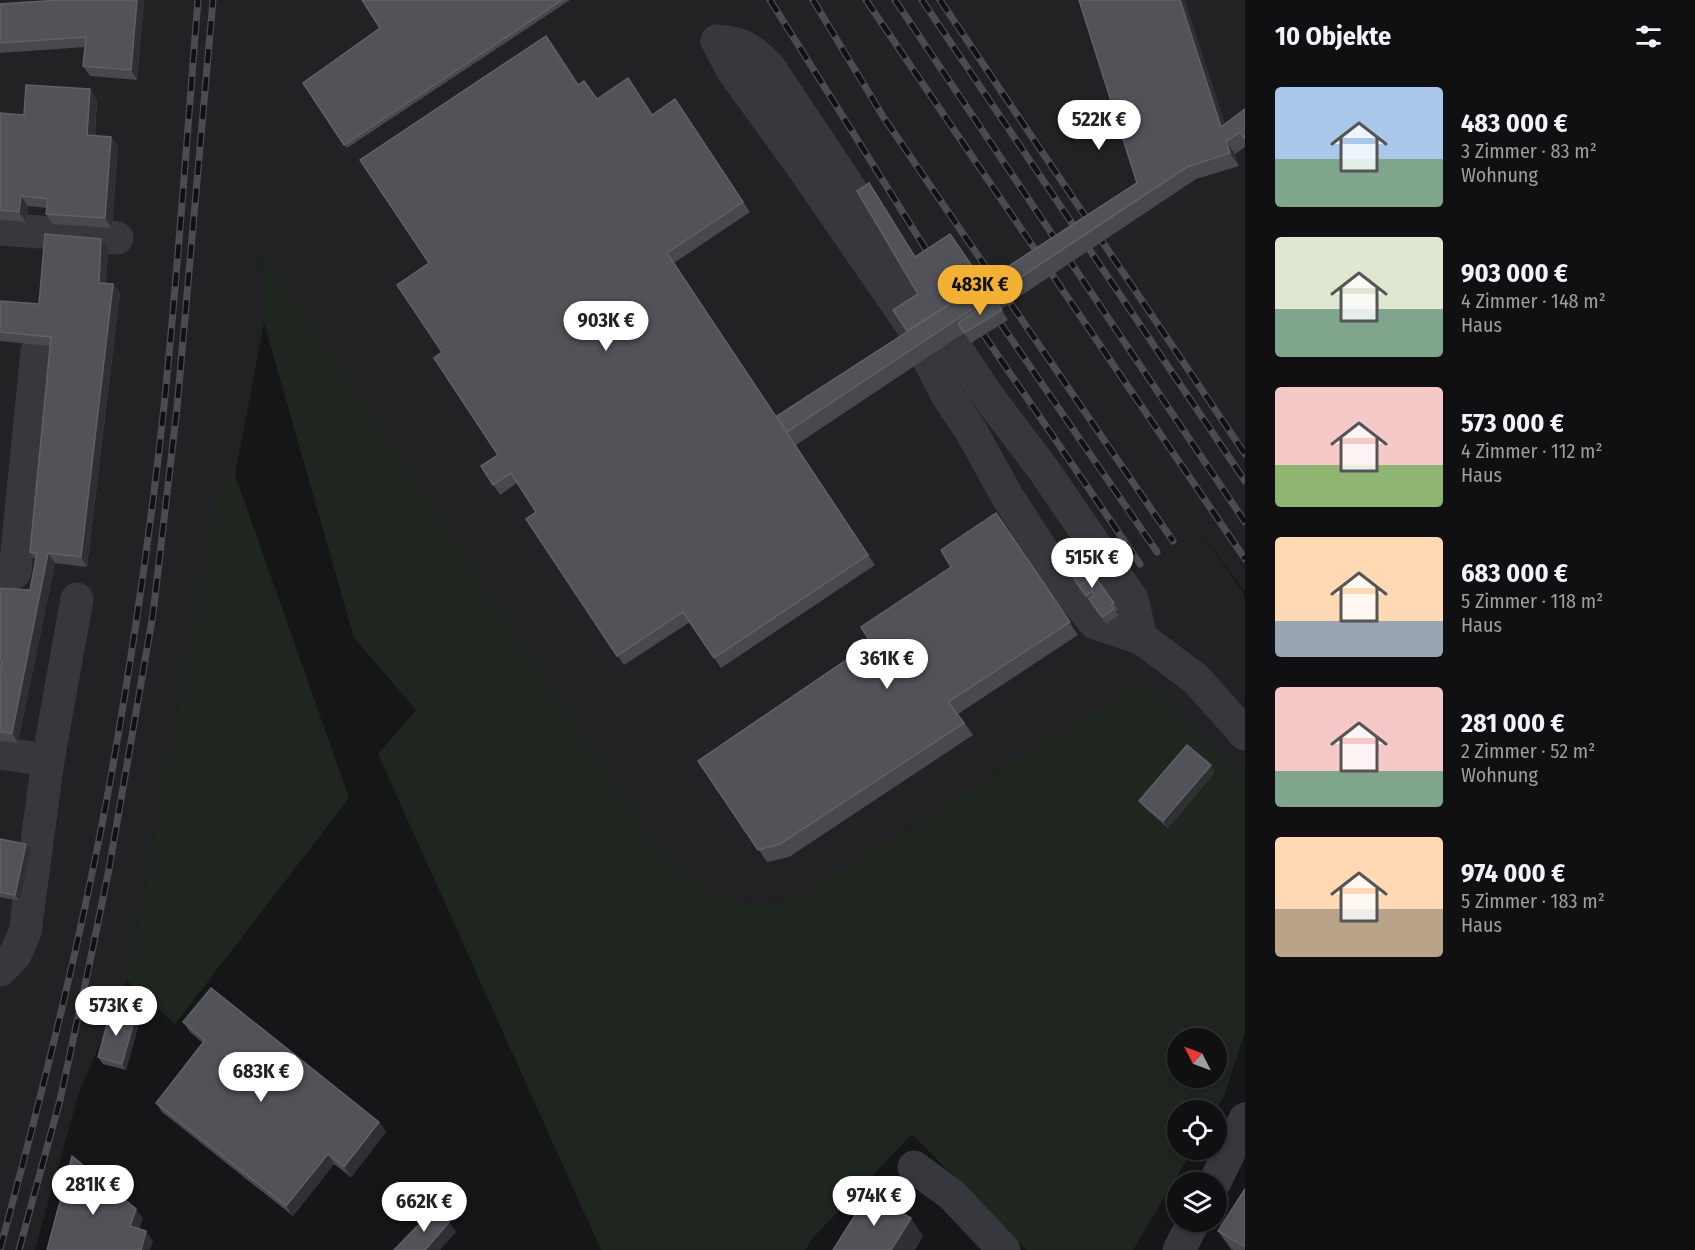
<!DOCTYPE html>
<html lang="de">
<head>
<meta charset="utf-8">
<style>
	body { margin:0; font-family:"Fira Sans Condensed",sans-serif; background:#1e1e20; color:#f1f3f6; height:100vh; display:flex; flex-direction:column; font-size:22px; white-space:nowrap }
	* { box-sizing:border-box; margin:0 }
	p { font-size:20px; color:#9c9d9f }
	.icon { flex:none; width:33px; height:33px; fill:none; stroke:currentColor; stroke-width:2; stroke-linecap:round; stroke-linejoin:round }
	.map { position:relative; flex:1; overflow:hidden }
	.panel { display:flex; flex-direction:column; background:#101012; width:450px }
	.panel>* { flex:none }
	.needle { width:39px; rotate:312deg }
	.buttons { position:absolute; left:1167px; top:1028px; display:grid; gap:12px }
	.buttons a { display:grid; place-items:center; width:60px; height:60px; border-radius:50%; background:#101012; box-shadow:0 3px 9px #0003,0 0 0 2px #303032; font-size:30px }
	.price { position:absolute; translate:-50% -51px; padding:0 14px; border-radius:21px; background:#fff; color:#222; font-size:20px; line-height:39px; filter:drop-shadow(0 2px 3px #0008) }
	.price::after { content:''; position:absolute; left:50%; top:36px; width:18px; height:14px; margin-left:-9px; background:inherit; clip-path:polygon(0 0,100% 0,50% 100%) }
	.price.on { background:#f2b134; color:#111 }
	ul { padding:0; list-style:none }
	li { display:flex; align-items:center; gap:18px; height:150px; padding:0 30px }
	li span { display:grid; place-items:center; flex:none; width:168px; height:120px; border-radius:6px; color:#555 }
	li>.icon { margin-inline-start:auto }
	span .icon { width:72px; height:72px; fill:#fffc; stroke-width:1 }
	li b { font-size:26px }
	h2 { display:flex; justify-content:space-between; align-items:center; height:72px; padding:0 30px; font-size:26px }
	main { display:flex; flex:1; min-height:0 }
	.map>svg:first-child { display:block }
	.built { fill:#222225 }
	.green { fill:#1e261f; fill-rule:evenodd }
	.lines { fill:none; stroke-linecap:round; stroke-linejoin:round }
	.minor { stroke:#37383d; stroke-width:33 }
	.rail-casing { stroke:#4a4c52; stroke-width:7 }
	.rail { stroke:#111113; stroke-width:4.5; stroke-dasharray:14; stroke-linecap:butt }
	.wall { fill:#47494d }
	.shaded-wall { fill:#2f3033 }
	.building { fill:#525359; stroke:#5f6168; stroke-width:1.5 }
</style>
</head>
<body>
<main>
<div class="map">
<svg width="1245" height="1250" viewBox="0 0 1245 1250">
	<rect width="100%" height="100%" fill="#161618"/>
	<polygon class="built" points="0,0 1245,0 1245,592 1195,523 1245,595 1245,776 1158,691 1116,697 794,901 740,903 694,884 655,844 261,250 264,323 235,475 221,478 127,981 79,1092 35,1250 0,1250"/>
	<g class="green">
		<path d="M 261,249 L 655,844 L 694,884 L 740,903 L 794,901 L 1116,697 L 1143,683 L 1158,691 L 1245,776 L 1245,1031 L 1224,1096 L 1216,1110 L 1178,1110 L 1178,1149 L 1193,1149 L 1133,1250 L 1027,1250 L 912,1134 L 812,1239 L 805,1250 L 601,1250 L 378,754 L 416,710 L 354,638 L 264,323 ZM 1178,1038 L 1216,1038 L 1216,1077 L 1178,1077 Z"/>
		<polygon points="235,475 349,798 175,1024 127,981 221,477"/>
	</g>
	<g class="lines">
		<g class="minor">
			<polyline points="717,41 733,71 799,162 910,323 947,395 971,431 1007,496 1065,586 1095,623 1141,638 1196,679 1245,734"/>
			<path d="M 717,41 C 742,42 752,50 769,67 L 987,395 L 1043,469 L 1132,599 L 1141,638"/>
			<polyline points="0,229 117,238"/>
			<polyline points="0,570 15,572 37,351"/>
			<polyline points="0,753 48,760"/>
			<polyline points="0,970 15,955 25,932 48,760 77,599"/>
			<polyline points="914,1167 952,1195 1004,1250"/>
			<polyline points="1215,1182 1245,1119"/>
			<polyline points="1179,1250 1194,1221"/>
		</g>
		<g class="rail-casing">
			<g id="rail">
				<polyline points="770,0 932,259"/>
				<polyline points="813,0 884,118 1173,541"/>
				<polyline points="866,0 1245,559"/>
				<polyline points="895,0 1245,522"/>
				<polyline points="922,0 1245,481"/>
				<polyline points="940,0 1245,454"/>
				<polyline points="1001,324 1157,552"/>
				<polyline points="984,335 1140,564"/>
				<path d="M 0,1249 C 43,1091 83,932 112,771 C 133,651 151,528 164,406 C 178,271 187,135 198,0"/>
				<polyline points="19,1250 60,1100 88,971 109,869 153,614 177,408 213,0"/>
			</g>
		</g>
		<use href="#rail" class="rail"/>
	</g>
	<g class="wall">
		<polygon points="144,0 137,80 90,76 83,66 85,47 0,53 0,4"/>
		<polygon points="362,0 570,0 347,148 303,83 380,28"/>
		<polygon points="578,85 597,99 652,115 675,99 750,212 674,263 785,429 907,332 918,294 869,183 915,256 983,282 1137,183 1225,124 1245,109 1245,147 1235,154 1239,166 1196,179 1001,309 1008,320 971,343 964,333 796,445 788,433 875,565 721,668 690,622 624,665 526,519 536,512 517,483 500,495 481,466 498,455 442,352 429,263"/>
		<polygon points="97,99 95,136 111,137 118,147 112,228 53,224 46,214 47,208 28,206 26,222 0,220 0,113 24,115"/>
		<polygon points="101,239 108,248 106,283 113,284 120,293 87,567 55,563 18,743 0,741 0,676 1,669 0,669 0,588 30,590 36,561 30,552 50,346 0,341 0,301 39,304"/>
		<polygon points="996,513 1078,635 958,714 973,735 789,857 767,862 698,761 871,643 951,567"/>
		<polygon points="1084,561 1119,610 1116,611 1119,615 1106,624 1069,572"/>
		<polygon points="1215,772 1168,828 1144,807 1139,801"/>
		<polygon points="0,839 30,851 20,901 0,897"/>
		<polygon points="135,1017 139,1023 126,1070 103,1064 98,1057"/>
		<polygon points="183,1022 379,1122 386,1132 351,1177 334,1164 293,1216 162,1112 156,1103 203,1043 190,1032"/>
		<polygon points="1245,1189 1245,1250 1233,1250 1231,1249 1218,1231"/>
	</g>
	<g class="shaded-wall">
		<polygon points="137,0 144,0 137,80 131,70"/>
		<polygon points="1180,0 1185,0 1230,139 1221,127"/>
		<polygon points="90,89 97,99 94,145 87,135"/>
		<polygon points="111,137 118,147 112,228 105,218"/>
		<polygon points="1226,141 1235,154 1239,166 1230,153"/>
		<polygon points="869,183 876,193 921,266 915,257"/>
		<polygon points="21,196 28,206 26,222 19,212"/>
		<polygon points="101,239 108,248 106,293 99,283"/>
		<polygon points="113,284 120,293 87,567 81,557"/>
		<polygon points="48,553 55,563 18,743 12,733"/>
		<polygon points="1211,765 1215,772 1168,828 1163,821"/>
		<polygon points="26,844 30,851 20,901 15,895"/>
		<polygon points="135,1017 139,1023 126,1070 122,1064"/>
		<polygon points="379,1122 386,1132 351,1177 344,1167"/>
		<polygon points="328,1154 334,1164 293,1216 286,1206"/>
		<polygon points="136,1209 143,1218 137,1236 130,1226"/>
		<polygon points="911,1218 923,1236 915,1250 891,1250"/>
		<polygon points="449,1222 456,1232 440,1250 425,1250"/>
		<polygon points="146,1231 153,1241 150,1250 141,1250"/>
	</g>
	<g class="building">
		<polygon points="60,0 137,0 131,70 83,66 86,37 0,43 0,4"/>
		<polygon points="362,0 562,0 344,145 303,83 380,28"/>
		<polygon points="1079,0 1180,0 1221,127 1245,109 1245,139 1240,132 1226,141 1230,153 1187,167 787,432 777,416 1137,183"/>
		<polygon points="546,36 578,85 584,81 597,99 628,78 652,115 675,99 743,202 667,253 868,555 714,658 683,612 617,656 526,519 536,512 511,473 493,485 481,466 498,455 434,358 442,352 397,285 429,263 360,160"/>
		<polygon points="26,85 90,89 87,135 111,137 105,218 46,214 48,199 21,196 19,212 0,210 0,113 24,115"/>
		<polygon points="869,183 915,257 950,234 983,282 907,331 893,310 918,294 857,191"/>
		<polygon points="45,234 101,239 99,283 113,284 81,557 48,553 12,733 0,732 0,676 2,660 0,660 0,588 30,590 37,553 30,552 51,337 0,332 0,301 39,304"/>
		<polygon points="994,299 1002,310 964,333 958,323"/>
		<polygon points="996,513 1070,622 948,702 964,723 780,844 758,850 698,761 871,643 861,627 951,567 941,550"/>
		<polygon points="1084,561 1114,603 1111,605 1114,609 1102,617 1089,599 1094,595 1092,591 1086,596 1069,572"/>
		<polygon points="1187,745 1211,765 1163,821 1139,801"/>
		<polygon points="0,839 26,844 15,895 0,892"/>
		<polygon points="211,988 379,1122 344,1167 328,1154 286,1206 156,1103 205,1040 183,1022"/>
		<polygon points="111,1010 135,1017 122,1064 98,1057"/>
		<polygon points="72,1156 136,1209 130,1226 146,1231 141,1250 47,1250"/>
		<polygon points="1245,1189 1245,1247 1218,1231"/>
		<polygon points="869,1193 911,1218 891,1250 833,1250"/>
		<polygon points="434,1209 449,1222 425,1250 394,1250"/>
	</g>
</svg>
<div class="buttons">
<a><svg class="needle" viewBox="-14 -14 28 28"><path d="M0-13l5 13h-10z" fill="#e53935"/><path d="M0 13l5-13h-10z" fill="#9c9d9f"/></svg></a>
<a><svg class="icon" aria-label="locate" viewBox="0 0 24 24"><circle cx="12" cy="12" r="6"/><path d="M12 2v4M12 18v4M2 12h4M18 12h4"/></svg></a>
<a><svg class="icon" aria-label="layers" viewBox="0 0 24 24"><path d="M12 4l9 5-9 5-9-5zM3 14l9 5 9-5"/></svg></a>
</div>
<b class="price" style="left:1099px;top:151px">522K €</b>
<b class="price on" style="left:980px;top:316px">483K €</b>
<b class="price" style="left:606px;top:352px">903K €</b>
<b class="price" style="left:1092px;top:589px">515K €</b>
<b class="price" style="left:887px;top:690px">361K €</b>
<b class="price" style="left:116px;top:1037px">573K €</b>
<b class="price" style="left:261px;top:1103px">683K €</b>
<b class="price" style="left:93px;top:1216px">281K €</b>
<b class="price" style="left:874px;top:1227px">974K €</b>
<b class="price" style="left:424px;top:1233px">662K €</b>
</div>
<section class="panel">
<h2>10 Objekte<svg class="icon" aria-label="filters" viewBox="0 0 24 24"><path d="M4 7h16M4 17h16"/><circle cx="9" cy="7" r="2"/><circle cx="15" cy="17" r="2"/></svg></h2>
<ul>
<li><span style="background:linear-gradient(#a9c7e8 60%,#7fa58c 0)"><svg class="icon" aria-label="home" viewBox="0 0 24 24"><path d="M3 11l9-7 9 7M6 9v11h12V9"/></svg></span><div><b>483 000 €</b><p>3 Zimmer · 83 m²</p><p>Wohnung</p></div></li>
<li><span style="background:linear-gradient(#dfe7d0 60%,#7fa58c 0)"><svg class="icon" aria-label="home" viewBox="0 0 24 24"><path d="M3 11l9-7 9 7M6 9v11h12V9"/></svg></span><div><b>903 000 €</b><p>4 Zimmer · 148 m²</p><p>Haus</p></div></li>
<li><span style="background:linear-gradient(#f6c9c9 65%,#8fb573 0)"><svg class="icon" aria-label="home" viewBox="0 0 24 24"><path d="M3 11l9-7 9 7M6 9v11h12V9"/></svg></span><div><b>573 000 €</b><p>4 Zimmer · 112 m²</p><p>Haus</p></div></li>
<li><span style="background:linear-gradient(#ffd9b3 70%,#9aa5b1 0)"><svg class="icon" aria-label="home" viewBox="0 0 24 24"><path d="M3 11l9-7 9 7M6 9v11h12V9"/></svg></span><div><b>683 000 €</b><p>5 Zimmer · 118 m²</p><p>Haus</p></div></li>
<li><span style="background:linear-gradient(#f6c9c9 70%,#7fa58c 0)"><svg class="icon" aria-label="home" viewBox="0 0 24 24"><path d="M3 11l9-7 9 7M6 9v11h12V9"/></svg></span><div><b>281 000 €</b><p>2 Zimmer · 52 m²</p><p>Wohnung</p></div></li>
<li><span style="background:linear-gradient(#ffd9b3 60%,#b9a48a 0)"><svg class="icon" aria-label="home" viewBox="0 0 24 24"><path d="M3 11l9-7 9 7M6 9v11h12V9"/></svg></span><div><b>974 000 €</b><p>5 Zimmer · 183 m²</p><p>Haus</p></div></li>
</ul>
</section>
</main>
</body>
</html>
